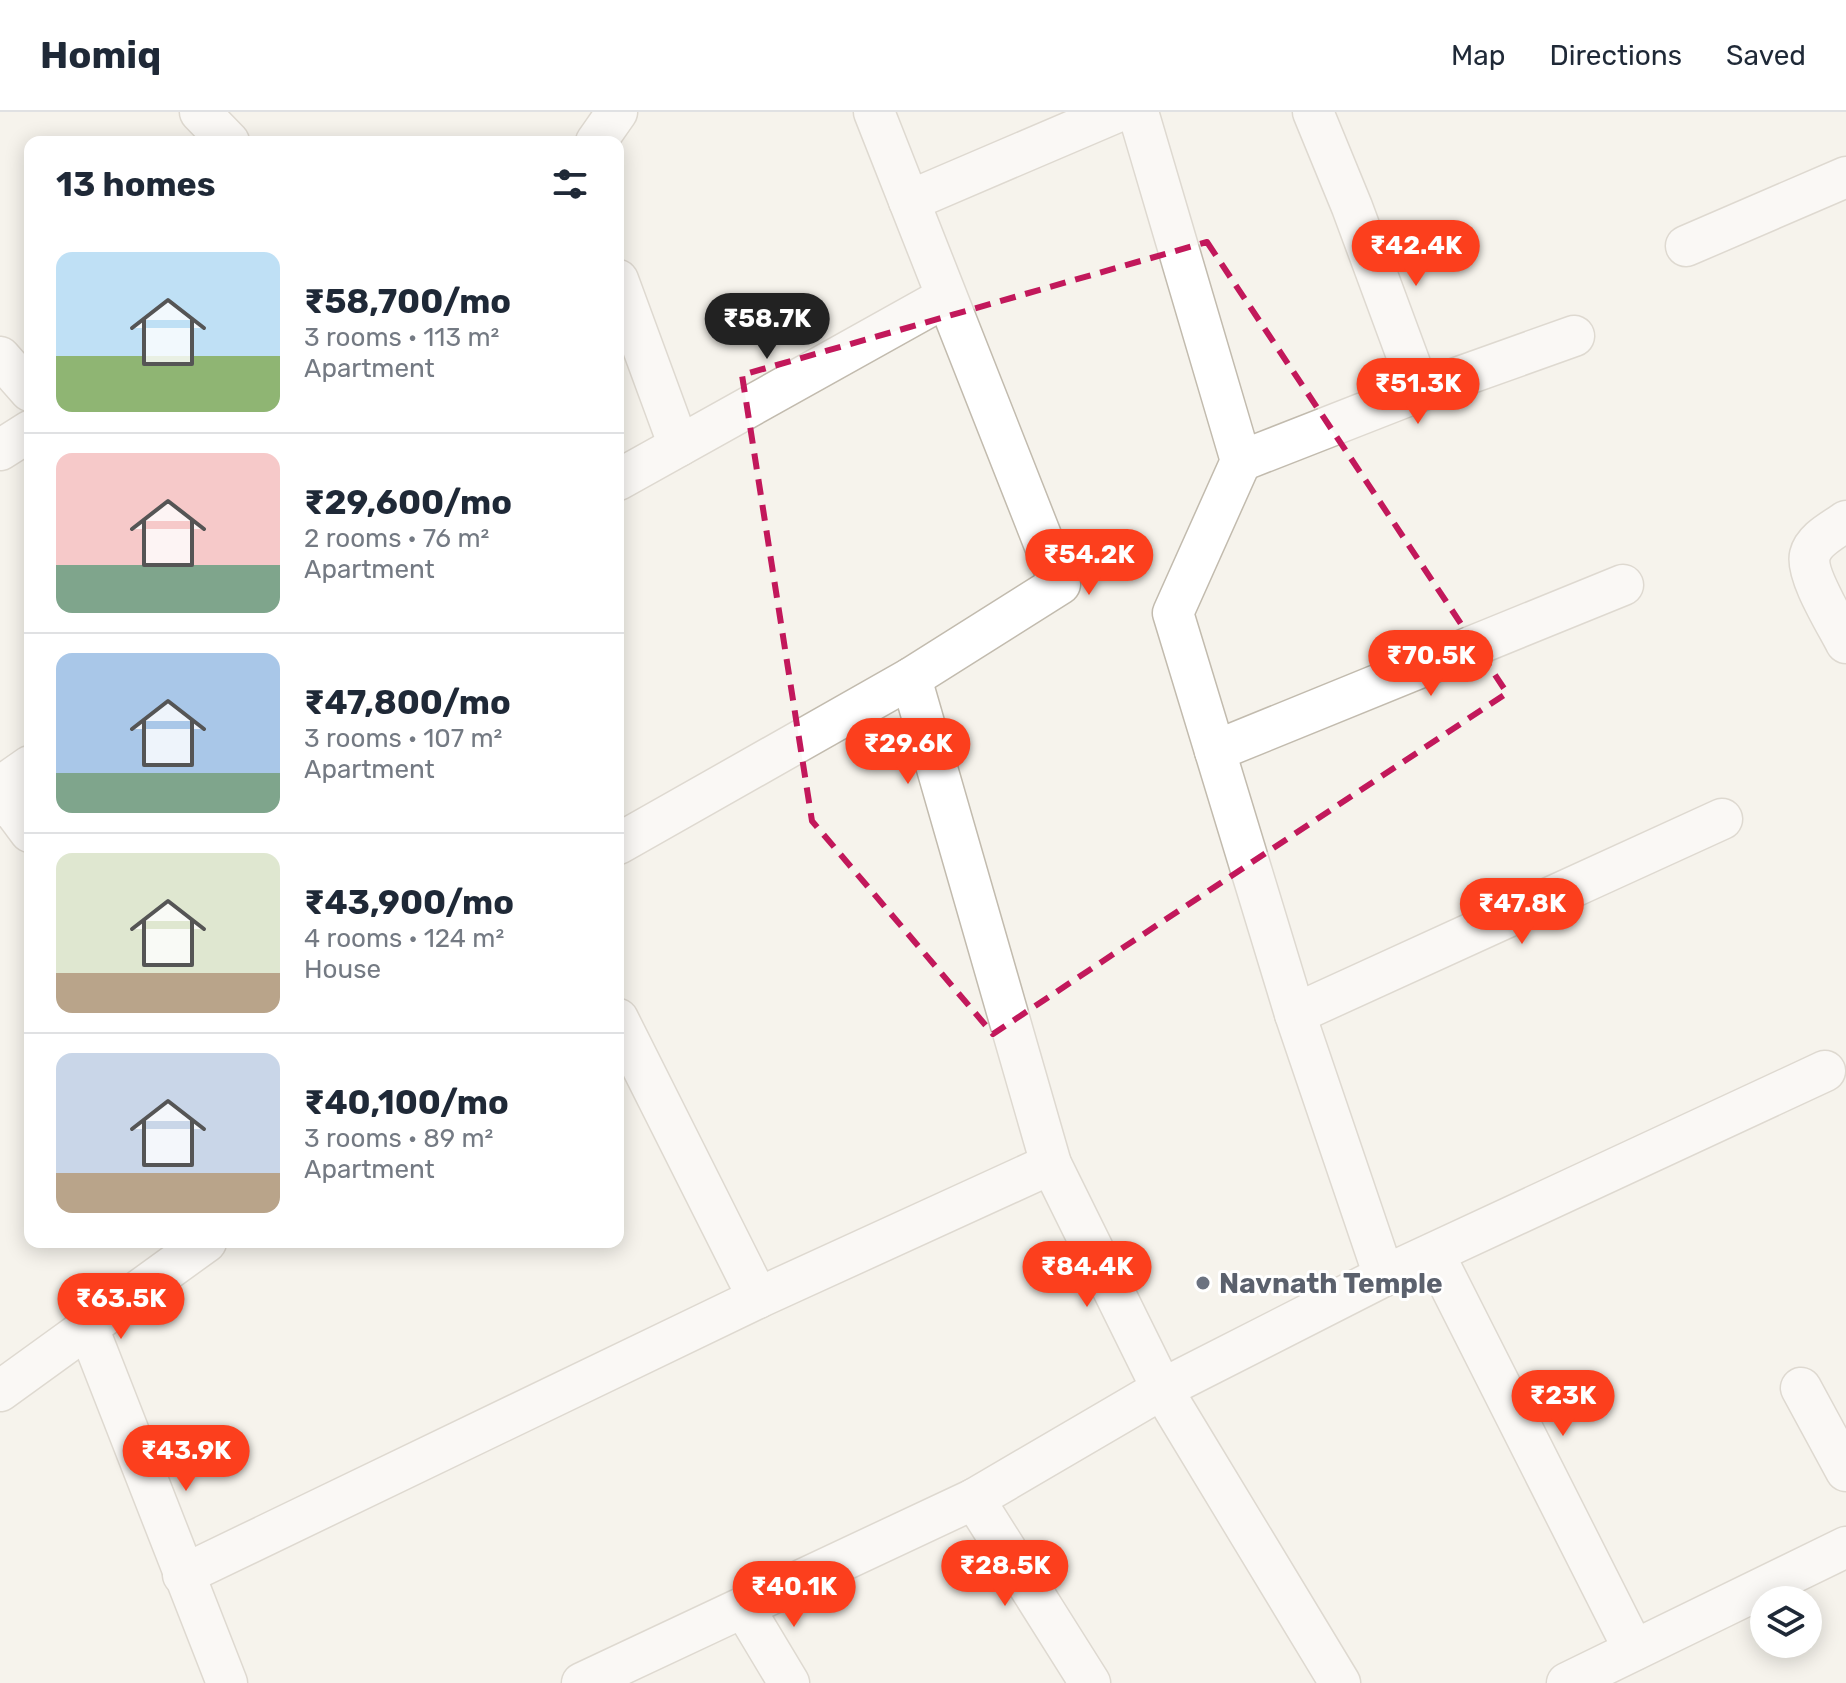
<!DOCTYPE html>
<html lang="en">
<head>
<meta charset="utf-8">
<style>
	body { margin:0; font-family:Rubik,sans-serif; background:#f2f2f3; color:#1f2937; height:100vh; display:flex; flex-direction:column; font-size:30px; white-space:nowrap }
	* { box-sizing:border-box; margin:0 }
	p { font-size:26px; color:#747a83 }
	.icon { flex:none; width:44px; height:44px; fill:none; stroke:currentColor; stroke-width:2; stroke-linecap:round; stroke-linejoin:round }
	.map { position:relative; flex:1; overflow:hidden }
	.details { position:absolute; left:24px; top:24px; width:600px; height:1112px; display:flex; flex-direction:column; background:#fff; border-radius:16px; box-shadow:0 4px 20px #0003 }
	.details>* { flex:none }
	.controls { position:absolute; left:1750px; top:1474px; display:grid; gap:16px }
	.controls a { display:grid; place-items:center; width:72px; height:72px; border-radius:50%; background:#fff; box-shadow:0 4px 20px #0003; font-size:40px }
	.price { position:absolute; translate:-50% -68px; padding:0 18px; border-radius:28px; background:#fc3f1d; color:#fff; font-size:26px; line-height:52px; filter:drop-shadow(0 2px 4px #0008) }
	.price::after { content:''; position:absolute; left:50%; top:48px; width:24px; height:18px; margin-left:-12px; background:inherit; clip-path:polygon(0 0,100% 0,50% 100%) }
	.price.selected { background:#222; color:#fff }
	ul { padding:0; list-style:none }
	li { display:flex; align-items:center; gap:24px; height:200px; padding:0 32px }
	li+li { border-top:2px solid #e0e1e3 }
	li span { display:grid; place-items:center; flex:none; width:224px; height:160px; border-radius:16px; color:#555 }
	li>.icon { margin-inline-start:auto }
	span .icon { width:96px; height:96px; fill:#fffc; stroke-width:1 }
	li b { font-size:34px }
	h2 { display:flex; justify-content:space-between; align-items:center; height:96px; padding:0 32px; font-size:34px }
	header { display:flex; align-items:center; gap:48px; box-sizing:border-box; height:112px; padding:0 40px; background:#fff; border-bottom:2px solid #e0e1e3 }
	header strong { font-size:38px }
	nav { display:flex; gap:44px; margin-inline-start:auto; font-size:28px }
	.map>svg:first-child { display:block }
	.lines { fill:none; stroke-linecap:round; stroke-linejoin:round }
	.street-casing { stroke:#c2bbae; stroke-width:43 }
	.street { stroke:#fff; stroke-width:40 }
	.marked { fill:none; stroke:#c2185b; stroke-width:6; stroke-dasharray:16 10; stroke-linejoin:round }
	.worship-dot { fill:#6b7280; stroke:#fff; stroke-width:3 }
	.labels { text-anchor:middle; stroke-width:6; stroke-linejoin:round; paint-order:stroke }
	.worship-label { font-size:28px; font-weight:bold; fill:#5b616d; stroke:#fff; text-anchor:start }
</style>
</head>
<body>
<header>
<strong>Homiq</strong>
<nav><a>Map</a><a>Directions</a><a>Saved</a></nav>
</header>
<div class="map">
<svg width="1846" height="1571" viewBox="0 0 1846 1571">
	<rect width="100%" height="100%" fill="#f6f3ec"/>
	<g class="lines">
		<g class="street-casing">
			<g id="street">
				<polyline points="200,0 229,30"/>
				<polyline points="1138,0 1241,349 1173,501 1295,902 1384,1164"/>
				<polyline points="1313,0 1352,95 1420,279"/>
				<polyline points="596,30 617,0"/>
				<polyline points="909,89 1117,0"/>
				<polyline points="1686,134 1846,65"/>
				<polyline points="618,168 679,334"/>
				<polyline points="0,245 30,279"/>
				<polyline points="0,338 30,319"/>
				<polyline points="1241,349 1420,279 1574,224"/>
				<polyline points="618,368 946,185"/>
				<path d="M 1846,409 C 1834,418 1814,427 1810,443 C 1805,462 1837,513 1846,531"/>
				<polyline points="911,566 1051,1052 1162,1277 1340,1571"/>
				<polyline points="1215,639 1623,473"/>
				<polyline points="0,675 30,654"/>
				<polyline points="0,680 30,720"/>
				<polyline points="618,732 911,566 1060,472 874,0"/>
				<polyline points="1295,902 1722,707"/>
				<polyline points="618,907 758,1186"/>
				<polyline points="1434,1142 1634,1538"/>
				<polyline points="87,1213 227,1571"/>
				<polyline points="1801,1276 1846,1359"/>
				<polyline points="0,1279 206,1130"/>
				<polyline points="974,1387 1090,1571"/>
				<polyline points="183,1463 758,1186 1051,1052"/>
				<polyline points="744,1496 789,1571"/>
				<polyline points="582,1571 974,1387 1162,1277 1384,1164 1825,959"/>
				<polyline points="1567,1571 1846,1435"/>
			</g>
		</g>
		<use href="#street" class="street"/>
	</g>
	<path d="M0 0H1846V1571H0ZM 1207,130 L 1507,581 L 993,922 L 812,709 L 742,263 Z" fill="#f6f3ec" fill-opacity=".55" fill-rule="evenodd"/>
	<path class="marked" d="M 1207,130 L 1507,581 L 993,922 L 812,709 L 742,263 Z"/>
	<circle class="worship-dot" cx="1203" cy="1171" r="8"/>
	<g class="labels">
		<g class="worship-label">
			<text x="1219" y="1181">Navnath Temple</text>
		</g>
	</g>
</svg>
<div class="controls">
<a><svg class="icon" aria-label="layers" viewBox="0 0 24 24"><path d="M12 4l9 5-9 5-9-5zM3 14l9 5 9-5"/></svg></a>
</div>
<b class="price" style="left:1416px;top:176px">₹42.4K</b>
<b class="price selected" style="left:767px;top:249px">₹58.7K</b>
<b class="price" style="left:1418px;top:314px">₹51.3K</b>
<b class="price" style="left:1089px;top:485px">₹54.2K</b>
<b class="price" style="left:1431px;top:586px">₹70.5K</b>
<b class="price" style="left:908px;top:674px">₹29.6K</b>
<b class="price" style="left:1522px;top:834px">₹47.8K</b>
<b class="price" style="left:1087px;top:1197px">₹84.4K</b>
<b class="price" style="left:121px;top:1229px">₹63.5K</b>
<b class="price" style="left:1563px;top:1326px">₹23K</b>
<b class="price" style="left:186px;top:1381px">₹43.9K</b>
<b class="price" style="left:1005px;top:1496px">₹28.5K</b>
<b class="price" style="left:794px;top:1517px">₹40.1K</b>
<section class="details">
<h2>13 homes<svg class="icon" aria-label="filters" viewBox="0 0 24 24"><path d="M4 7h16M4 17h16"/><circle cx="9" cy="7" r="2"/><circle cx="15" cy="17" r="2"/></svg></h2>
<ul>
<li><span style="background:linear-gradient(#bfe0f5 65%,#8fb573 0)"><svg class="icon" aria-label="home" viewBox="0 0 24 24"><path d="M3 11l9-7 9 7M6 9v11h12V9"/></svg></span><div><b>₹58,700/mo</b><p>3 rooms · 113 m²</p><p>Apartment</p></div></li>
<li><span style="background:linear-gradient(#f6c9c9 70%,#7fa58c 0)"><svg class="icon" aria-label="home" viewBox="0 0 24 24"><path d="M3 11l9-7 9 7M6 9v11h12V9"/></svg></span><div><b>₹29,600/mo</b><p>2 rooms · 76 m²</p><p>Apartment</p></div></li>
<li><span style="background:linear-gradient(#a9c7e8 75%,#7fa58c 0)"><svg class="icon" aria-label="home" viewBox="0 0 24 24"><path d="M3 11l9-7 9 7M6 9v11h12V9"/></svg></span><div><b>₹47,800/mo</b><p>3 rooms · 107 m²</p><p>Apartment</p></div></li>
<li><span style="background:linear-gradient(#dfe7d0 75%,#b9a48a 0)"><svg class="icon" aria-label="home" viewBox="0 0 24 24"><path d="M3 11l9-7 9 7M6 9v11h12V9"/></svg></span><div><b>₹43,900/mo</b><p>4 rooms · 124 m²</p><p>House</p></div></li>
<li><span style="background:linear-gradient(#c9d6e8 75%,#b9a48a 0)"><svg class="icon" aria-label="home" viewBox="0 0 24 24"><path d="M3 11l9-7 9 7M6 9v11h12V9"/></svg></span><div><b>₹40,100/mo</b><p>3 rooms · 89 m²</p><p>Apartment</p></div></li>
</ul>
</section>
</div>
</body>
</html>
